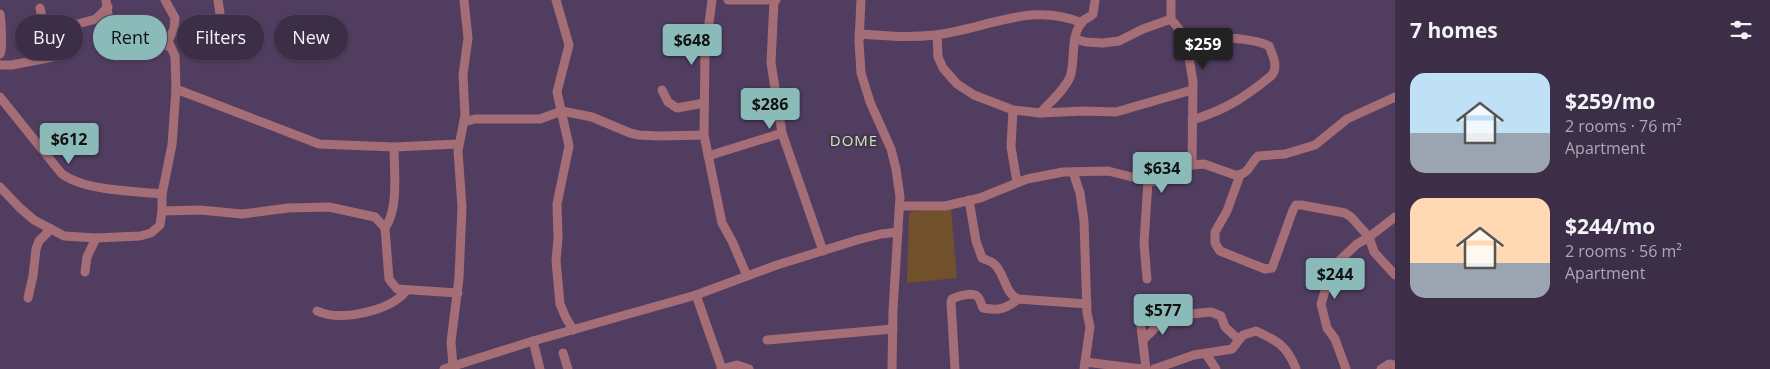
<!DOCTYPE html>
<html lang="en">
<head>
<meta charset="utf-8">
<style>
	body { margin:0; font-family:"Open Sans",sans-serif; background:#44364f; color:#f1f3f6; height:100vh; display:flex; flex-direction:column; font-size:19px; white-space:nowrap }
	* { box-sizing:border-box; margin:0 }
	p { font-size:16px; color:#ada8b4 }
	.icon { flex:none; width:28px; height:28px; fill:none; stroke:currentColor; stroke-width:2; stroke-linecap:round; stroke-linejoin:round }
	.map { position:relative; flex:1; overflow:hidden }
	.side { display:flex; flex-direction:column; background:#3d2e48; width:375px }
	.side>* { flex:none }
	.banner { position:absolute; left:15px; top:15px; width:475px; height:45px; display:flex; gap:10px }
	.price { position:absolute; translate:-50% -42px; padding:0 11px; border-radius:5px; background:#8bbbb9; color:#111; font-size:16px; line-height:32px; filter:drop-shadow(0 1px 2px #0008) }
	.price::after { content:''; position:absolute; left:50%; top:30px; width:15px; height:11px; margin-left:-8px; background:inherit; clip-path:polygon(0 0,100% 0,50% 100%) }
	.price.current { background:#222; color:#fff }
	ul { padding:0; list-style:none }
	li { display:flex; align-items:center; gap:15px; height:125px; padding:0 15px }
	li span { display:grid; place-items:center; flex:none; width:140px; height:100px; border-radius:15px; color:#555 }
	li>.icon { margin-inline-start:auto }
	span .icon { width:60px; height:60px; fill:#fffc; stroke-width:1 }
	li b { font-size:21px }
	h2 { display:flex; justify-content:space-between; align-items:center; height:60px; padding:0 15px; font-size:21px }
	.pill { padding:0 18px; border-radius:22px; background:#3d2e48; box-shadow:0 1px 4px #0004,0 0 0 1px #564a60; font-size:18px; line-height:45px }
	.pill.current { background:#8bbbb9; color:#111 }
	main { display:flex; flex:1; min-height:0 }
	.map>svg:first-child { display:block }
	.green { fill:#70512b }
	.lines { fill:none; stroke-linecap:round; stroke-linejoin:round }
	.minor { stroke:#a56d75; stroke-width:9 }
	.labels { text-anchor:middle; stroke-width:4.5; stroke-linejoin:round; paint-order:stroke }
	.quarter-label { font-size:15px; letter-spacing:1px; fill:#c9eda6; stroke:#473355 }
</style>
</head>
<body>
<main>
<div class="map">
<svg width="1395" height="369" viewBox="0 0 1395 369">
	<rect width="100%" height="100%" fill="#513d60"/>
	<polygon class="green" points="951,207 957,278 907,283 909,212"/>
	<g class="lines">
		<g class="minor">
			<path d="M 106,0 C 108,13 109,36 123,42 C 129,45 135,43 142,43 C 151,43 160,45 169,46"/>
			<polyline points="218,0 223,35"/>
			<polyline points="556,0 569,45 557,92 569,146 557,204 558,238 556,261 560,304 565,316 573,330"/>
			<polyline points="712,0 705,53 704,135 722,223 732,241 747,276"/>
			<polyline points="728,0 776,0"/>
			<polyline points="774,0 771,63 782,133 823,251"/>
			<polyline points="861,0 859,42 861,73 870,102 891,149 896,169 900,197 893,310 892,369"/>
			<polyline points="1171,0 1171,19 1182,33 1188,51 1193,82 1192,165"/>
			<polyline points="40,8 44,27 49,30 70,26 96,19 108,7"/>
			<path d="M 0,14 C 1,21 3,50 0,54"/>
			<path d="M 859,34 C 885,36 910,38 935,35 C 986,29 1031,1 1082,23"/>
			<polyline points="937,35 938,57 943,68 957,84 974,95 1013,110 1040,113 1085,111 1116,112 1192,90"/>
			<polyline points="1075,39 1086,42 1103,43 1119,41 1143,29 1171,19"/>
			<path d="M 1188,51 C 1196,47 1205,41 1214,39 C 1227,36 1258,40 1269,46 C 1273,56 1279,68 1271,76 C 1244,98 1225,110 1192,120"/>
			<polyline points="0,65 12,65 53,57"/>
			<polyline points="176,89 319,144 394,147 458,144"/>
			<polyline points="662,90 668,102 677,108 704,103"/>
			<path d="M 0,97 L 61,173 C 83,191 134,191 162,194"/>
			<polyline points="1013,110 1011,147 1017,182"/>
			<path d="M 1040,113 C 1050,102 1064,91 1070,77 C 1076,61 1069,34 1084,20 C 1087,18 1090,17 1093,14 L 1095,0"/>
			<polyline points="464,122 475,119 540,119 562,111 592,117 630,133 639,135 658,136 704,135"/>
			<polyline points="708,156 782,133"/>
			<polyline points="1073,172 1080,193 1084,221 1087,313 1090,327 1084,369"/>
			<polyline points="1240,175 1227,211 1215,232 1215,243 1220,251 1265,269 1272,268 1293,210 1296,205 1301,205 1345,213 1351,217 1369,237 1374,252 1395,275"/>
			<polyline points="0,187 20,208 34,220 64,236 96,238 140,236 151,233 160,225 162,211 162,194 172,145 176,89 175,56 168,41 174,29 175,18 165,0"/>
			<path d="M 969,200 L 976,241 L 982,258 C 986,260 990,261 993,263 C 1005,272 1004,293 1018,299 L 1087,304"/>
			<path d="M 900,206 L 945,206 L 980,198 L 1027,179 L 1063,172 L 1108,171 L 1148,181 L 1161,182 L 1192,165 L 1204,164 L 1235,175 C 1249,175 1249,165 1258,156 L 1285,154 L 1315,145 L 1347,119 L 1395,97"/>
			<polyline points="162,211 200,210 242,214 288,208 329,207 375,217 385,228 389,279 397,289 458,293"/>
			<path d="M 385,228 C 399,209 394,170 394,147"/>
			<polyline points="85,272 87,257 96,238"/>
			<polyline points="1147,279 1144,243 1148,181"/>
			<polyline points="696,295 722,369"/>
			<polyline points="28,298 33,276 36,249 39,241 51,229"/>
			<path d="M 317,311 C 341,322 390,311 406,291"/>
			<polyline points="767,340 893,329"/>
			<polyline points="1143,340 1157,326 1159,317"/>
			<polyline points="533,341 540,369"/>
			<polyline points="563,353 568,369"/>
			<polyline points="1206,354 1216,369"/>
			<polyline points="1085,362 1142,369"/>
			<polyline points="453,366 451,342 459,278 462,207 458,151 465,115 463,75 468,38 464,0"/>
			<polyline points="444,369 533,341 696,295 777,265 857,240 881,234 898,232"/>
			<polyline points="721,369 737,365 749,369"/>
			<path d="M 955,369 L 951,302 L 952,299 C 958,296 972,292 977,296 C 981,299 981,305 983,308 C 999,311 1006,309 1018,299"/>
			<polyline points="1146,369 1139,309 1140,307 1142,307 1159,317 1211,312 1221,316 1225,327 1238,339"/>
			<path d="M 1154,369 L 1194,355 L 1232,349 L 1243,335 L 1256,331 C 1278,341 1287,346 1296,369"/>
			<polyline points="1346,369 1335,339 1327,328 1321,304 1331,272 1339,261 1357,244 1369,237 1395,217"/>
			<polyline points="1381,369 1389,364 1395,365"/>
		</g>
	</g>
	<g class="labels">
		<g class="quarter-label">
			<text x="854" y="146">DOME</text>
		</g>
	</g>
</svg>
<b class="price" style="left:692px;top:66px">$648</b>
<b class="price current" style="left:1203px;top:70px">$259</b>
<b class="price" style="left:770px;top:130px">$286</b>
<b class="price" style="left:69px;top:165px">$612</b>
<b class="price" style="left:1162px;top:194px">$634</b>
<b class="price" style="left:1335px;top:300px">$244</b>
<b class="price" style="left:1163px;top:336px">$577</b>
<div class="banner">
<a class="pill">Buy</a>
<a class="pill current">Rent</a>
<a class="pill">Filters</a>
<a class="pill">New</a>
</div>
</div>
<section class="side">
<h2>7 homes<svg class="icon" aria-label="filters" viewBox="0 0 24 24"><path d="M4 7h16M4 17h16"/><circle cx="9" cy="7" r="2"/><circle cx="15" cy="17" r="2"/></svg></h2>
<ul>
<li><span style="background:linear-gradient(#bfe0f5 60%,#9aa5b1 0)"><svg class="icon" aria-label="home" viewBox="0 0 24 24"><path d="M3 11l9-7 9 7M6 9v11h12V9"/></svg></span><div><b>$259/mo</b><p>2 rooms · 76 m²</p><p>Apartment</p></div></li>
<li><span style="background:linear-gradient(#ffd9b3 65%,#9aa5b1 0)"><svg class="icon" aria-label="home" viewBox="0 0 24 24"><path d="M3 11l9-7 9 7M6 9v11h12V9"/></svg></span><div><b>$244/mo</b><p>2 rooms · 56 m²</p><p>Apartment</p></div></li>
</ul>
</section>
</main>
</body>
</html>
